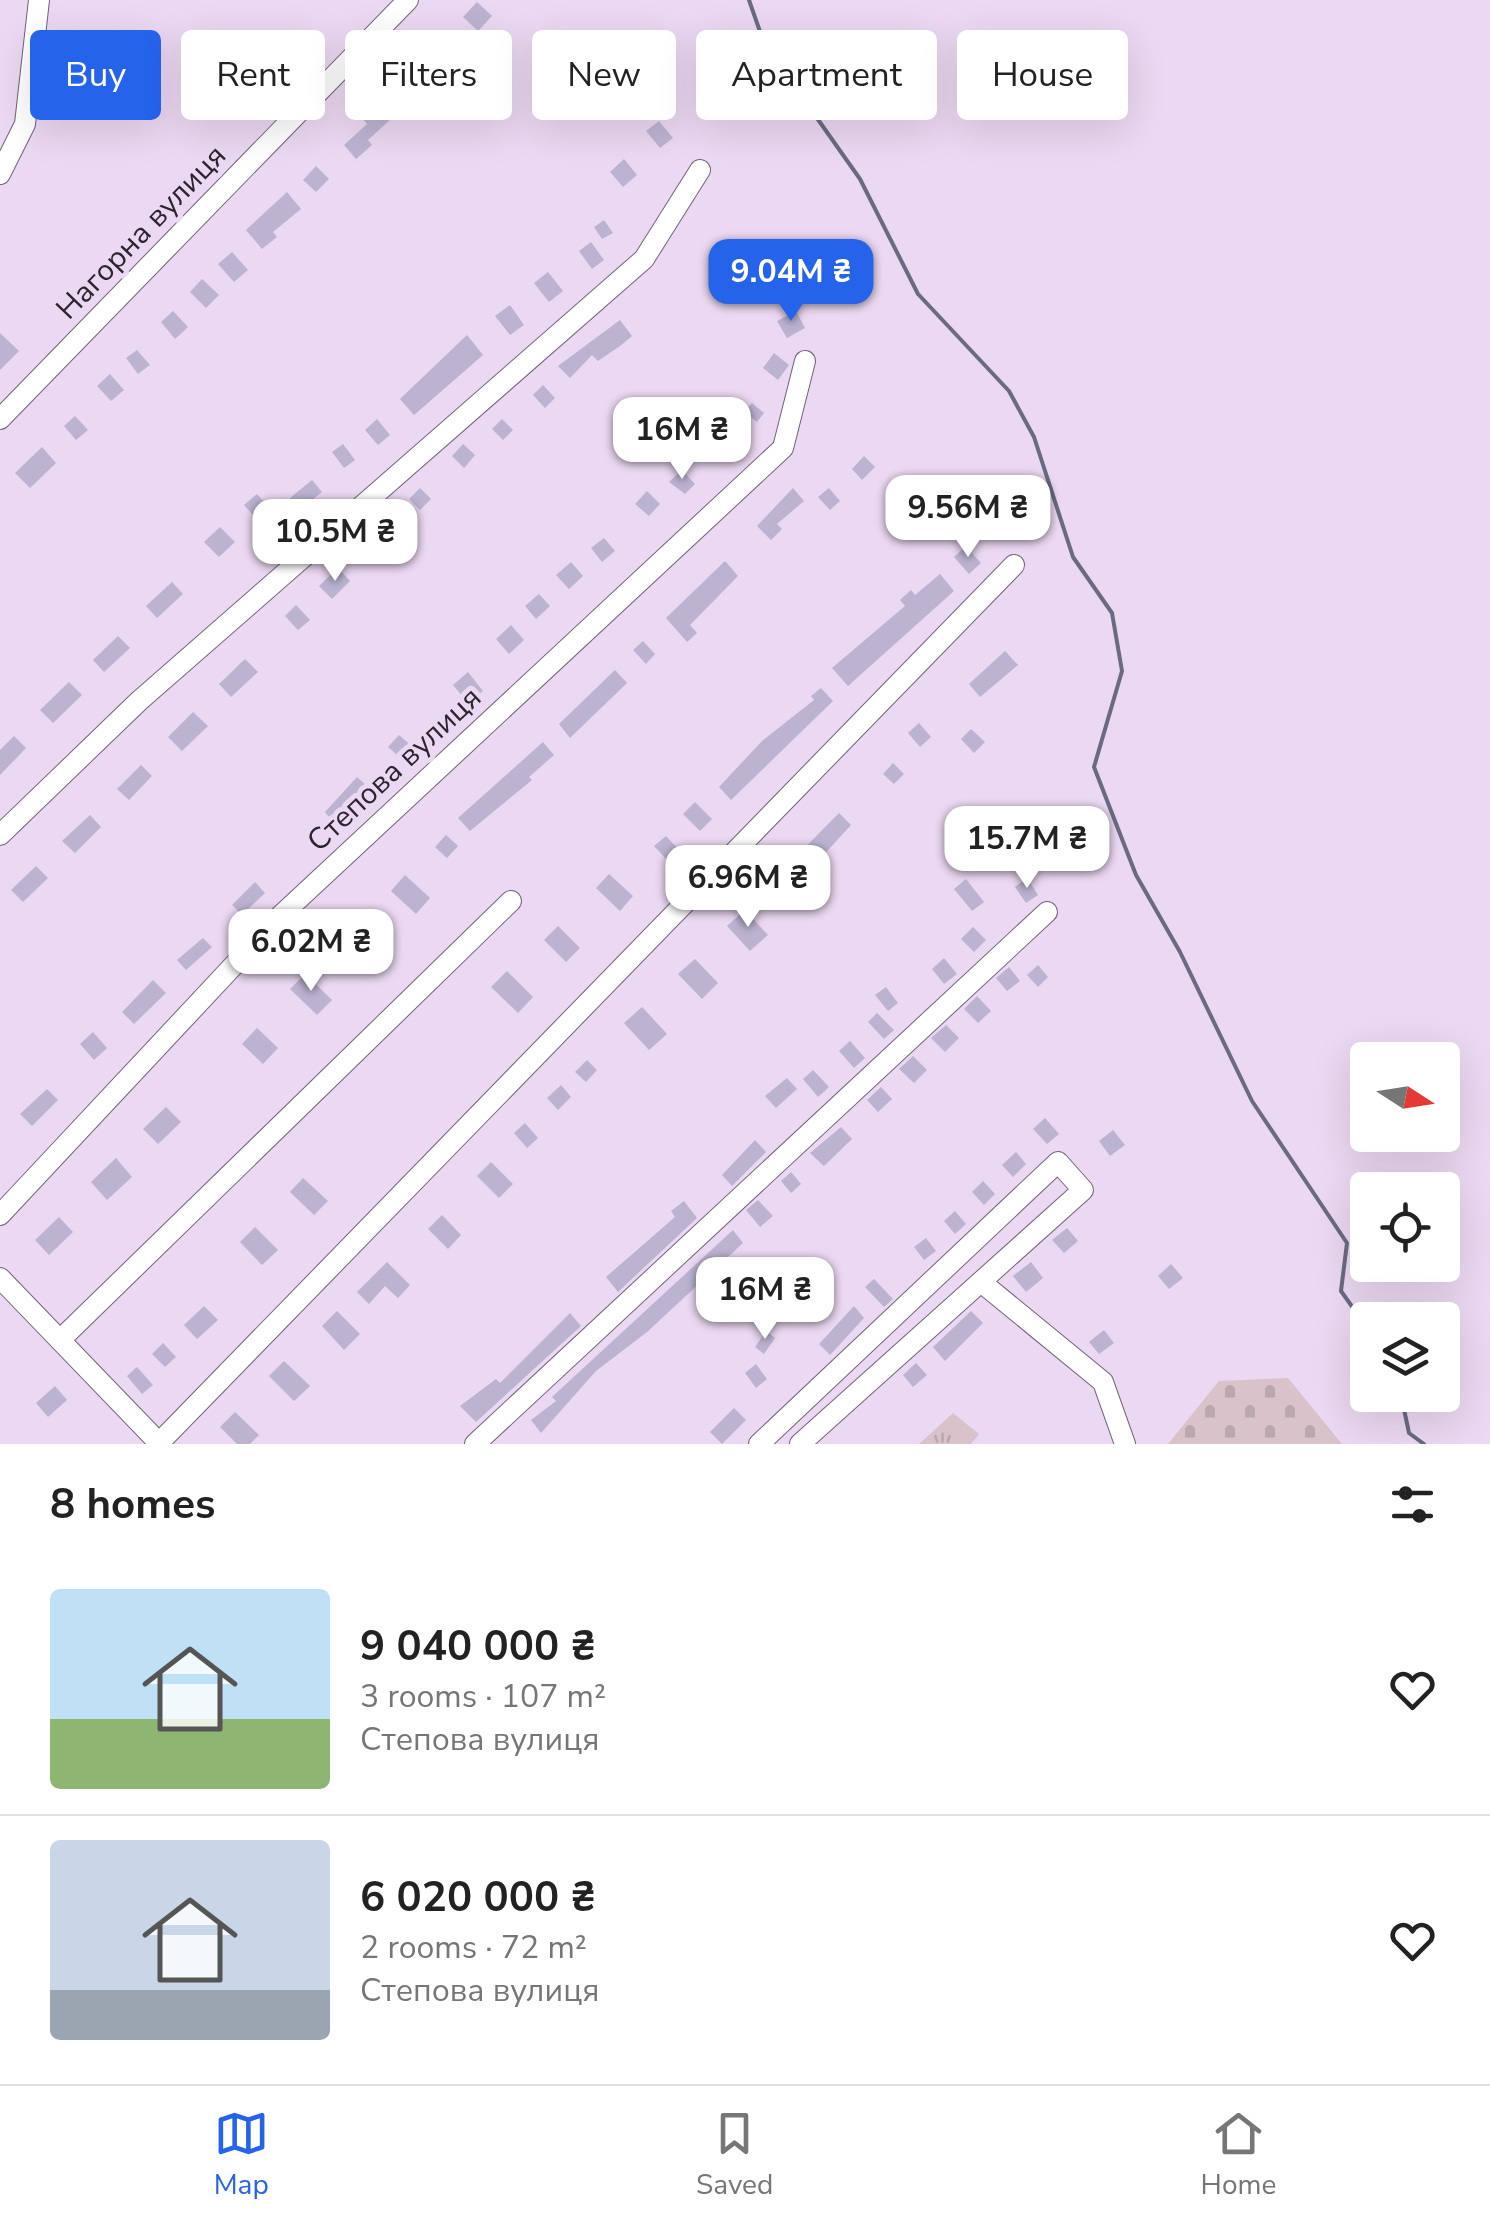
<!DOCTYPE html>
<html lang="en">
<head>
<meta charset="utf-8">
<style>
	body { margin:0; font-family:"Nunito Sans",sans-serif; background:#f6f6f6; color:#222; height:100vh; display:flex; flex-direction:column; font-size:38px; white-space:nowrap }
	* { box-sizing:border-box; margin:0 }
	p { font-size:32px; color:#767676 }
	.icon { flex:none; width:55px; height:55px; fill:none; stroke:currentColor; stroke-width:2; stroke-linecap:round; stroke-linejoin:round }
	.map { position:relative; height:1444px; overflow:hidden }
	.sheet { display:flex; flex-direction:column; background:#fff; flex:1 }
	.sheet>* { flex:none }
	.top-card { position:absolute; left:30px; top:30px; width:1430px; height:90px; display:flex; gap:20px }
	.needle { width:65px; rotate:102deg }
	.tools { position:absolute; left:1350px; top:1042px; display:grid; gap:20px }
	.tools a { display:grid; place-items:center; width:110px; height:110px; border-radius:10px; background:#fff; box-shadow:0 10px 40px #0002; font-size:50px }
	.price { position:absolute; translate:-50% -85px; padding:0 22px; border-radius:20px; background:#fff; color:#222; font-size:32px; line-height:65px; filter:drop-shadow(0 2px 5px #0008) }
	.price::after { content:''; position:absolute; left:50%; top:60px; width:30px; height:22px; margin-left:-15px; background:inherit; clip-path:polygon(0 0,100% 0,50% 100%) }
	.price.selected { background:#2563eb; color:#fff }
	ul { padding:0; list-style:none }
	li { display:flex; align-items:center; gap:30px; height:250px; padding:0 50px }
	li+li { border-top:2px solid #e0e0e0 }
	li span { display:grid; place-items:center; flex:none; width:280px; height:200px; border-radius:10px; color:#555 }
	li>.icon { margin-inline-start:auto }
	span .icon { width:120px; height:120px; fill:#fffc; stroke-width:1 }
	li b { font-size:42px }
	h2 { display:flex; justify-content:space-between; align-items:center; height:120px; padding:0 50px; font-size:42px }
	.chip { padding:0 35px; border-radius:10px; background:#fff; box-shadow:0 10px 40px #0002; font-size:35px; line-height:90px }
	.chip.selected { background:#2563eb; color:#fff }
	.menu { display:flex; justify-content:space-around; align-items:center; height:140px; border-top:2px solid #e0e0e0; background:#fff; font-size:28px; color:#767676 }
	.menu a { display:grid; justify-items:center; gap:5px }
	.menu .selected { color:#2563eb }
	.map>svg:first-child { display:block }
	.grass { fill:url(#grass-tufts) }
	.cemetery { fill:url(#cemetery-stones) }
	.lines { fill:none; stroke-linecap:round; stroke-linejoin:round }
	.stream { stroke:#6b6a82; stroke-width:4 }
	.building { fill:#bcb3d1 }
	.minor-casing { stroke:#736279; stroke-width:22 }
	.minor { stroke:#fff; stroke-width:20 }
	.labels { text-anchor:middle; stroke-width:10; stroke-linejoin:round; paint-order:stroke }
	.street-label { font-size:30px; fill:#2c252f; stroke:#ebd8f2 }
</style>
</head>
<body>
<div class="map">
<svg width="1490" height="1444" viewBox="0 0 1490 1444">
	<defs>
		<pattern id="grass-tufts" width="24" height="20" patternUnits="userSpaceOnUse" patternTransform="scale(2.5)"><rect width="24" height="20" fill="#dac2cb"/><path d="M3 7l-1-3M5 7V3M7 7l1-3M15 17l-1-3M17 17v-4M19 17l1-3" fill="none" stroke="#bba7af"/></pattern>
		<pattern id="cemetery-stones" width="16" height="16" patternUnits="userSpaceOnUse" patternTransform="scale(2.5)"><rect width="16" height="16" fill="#dac2cb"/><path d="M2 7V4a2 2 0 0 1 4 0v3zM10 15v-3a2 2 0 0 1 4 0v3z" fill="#bba7af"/></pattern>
	</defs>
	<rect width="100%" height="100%" fill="#ebd8f2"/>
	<polygon class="grass" points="953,1413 979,1434 971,1444 919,1444"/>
	<polygon class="cemetery" points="1288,1378 1342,1444 1168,1444 1219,1381"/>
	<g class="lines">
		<g class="stream">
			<polyline points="749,0 764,43 860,179 918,294 1009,391 1034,437 1073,557 1112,613 1122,671 1094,767 1136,875 1180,952 1252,1101 1347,1243 1341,1291 1368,1329"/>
			<polyline points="1401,1395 1409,1433 1424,1444"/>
		</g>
	</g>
	<g class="building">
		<polygon points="477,2 492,16 478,31 463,17"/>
		<polygon points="447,35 463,53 453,62 437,45"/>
		<polygon points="418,46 434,62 422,73 407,58"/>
		<polygon points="406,79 419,94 408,103 395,89"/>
		<polygon points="378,103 392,118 368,140 372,145 356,159 344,145 367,124 362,118"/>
		<polygon points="659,121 673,138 660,148 646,131"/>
		<polygon points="624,159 637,175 623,187 610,172"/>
		<polygon points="316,166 329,179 316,192 303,180"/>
		<polygon points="287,192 301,209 273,232 277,237 262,249 246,230"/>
		<polygon points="604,220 613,233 602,239 594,227"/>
		<polygon points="591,242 604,260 592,269 579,251"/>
		<polygon points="232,252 248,270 234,282 218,264"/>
		<polygon points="548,272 563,291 549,302 534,283"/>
		<polygon points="202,279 219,295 206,308 190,292"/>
		<polygon points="510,305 524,325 510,335 495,316"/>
		<polygon points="173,311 188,327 175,339 161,322"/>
		<polygon points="796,311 805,328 787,338 777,321"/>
		<polygon points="620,320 632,336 620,346 598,361 592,355 570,378 558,366"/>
		<polygon points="0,333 19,351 0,370"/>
		<polygon points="467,335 483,355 414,415 400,399"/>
		<polygon points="137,350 150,365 138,374 126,358"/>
		<polygon points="774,353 789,365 778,380 763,368"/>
		<polygon points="110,374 124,390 111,401 97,386"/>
		<polygon points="543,385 555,398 545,408 533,395"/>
		<polygon points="752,403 764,413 757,422 744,412"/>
		<polygon points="75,416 88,430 76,440 64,426"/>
		<polygon points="377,419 390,435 378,445 365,430"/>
		<polygon points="502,419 513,430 503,440 492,429"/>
		<polygon points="717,432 731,445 718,458 704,445"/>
		<polygon points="343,444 355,460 344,468 332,452"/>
		<polygon points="463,444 475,455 464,468 452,456"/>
		<polygon points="42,447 56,463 30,488 15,473"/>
		<polygon points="864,456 875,467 862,480 852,469"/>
		<polygon points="682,470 695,484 685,494 669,482"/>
		<polygon points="312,480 322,492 300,510 290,498"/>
		<polygon points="420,488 431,499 420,510 409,499"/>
		<polygon points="793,488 804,501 777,524 782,529 771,540 757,526"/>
		<polygon points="829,488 840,501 830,510 818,497"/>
		<polygon points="647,491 660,504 649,516 635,504"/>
		<polygon points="257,494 273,512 260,523 244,505"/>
		<polygon points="391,515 402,526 391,537 380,526"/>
		<polygon points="220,527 235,542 219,557 204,542"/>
		<polygon points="604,538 615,551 602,562 591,548"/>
		<polygon points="966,546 981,563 969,574 954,557"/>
		<polygon points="725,561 738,576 690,625 697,633 687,642 666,618"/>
		<polygon points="571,562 583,576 569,589 556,575"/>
		<polygon points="338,568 350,581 332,599 319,586"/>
		<polygon points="940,574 954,591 848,686 832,668 905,606 900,600 911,590 915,595"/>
		<polygon points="172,582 183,594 157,618 146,606"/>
		<polygon points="539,594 550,606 536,619 525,606"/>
		<polygon points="296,605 310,620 298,630 285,616"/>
		<polygon points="511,625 524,640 509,654 496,639"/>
		<polygon points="118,636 130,648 104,672 93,660"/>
		<polygon points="643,641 655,654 646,664 633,650"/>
		<polygon points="1005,651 1018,665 980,697 969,684"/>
		<polygon points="245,659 258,672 231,697 219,684"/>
		<polygon points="615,670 627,683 570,738 559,724"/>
		<polygon points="468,672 483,691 468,703 453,685"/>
		<polygon points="69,682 82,695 53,723 40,710"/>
		<polygon points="821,688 833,701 731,800 719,787 762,741 814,700 811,696"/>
		<polygon points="193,712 208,726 182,751 168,737"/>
		<polygon points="919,723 931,737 920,747 908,733"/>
		<polygon points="971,729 985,742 974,753 961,739"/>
		<polygon points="399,735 414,748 403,760 388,747"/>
		<polygon points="14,736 26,748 0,775 0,750"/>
		<polygon points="543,742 554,755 529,777 532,780 470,831 458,818"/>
		<polygon points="893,763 904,774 894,784 883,774"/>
		<polygon points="141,765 152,776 129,800 117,789"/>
		<polygon points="357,777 368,787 334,823 325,812"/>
		<polygon points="695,802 712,819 700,831 683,814"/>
		<polygon points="839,813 851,825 796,885 782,871"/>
		<polygon points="90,815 101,827 75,853 62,841"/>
		<polygon points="446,835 458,846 447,858 435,847"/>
		<polygon points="666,836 680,851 669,862 654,846"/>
		<polygon points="36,866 48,878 23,902 11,890"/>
		<polygon points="609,874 633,896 620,911 596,888"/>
		<polygon points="405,875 430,898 416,914 391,891"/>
		<polygon points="1027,878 1038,895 1026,903 1015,887"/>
		<polygon points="966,879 984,902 972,911 954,889"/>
		<polygon points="255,882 265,893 242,915 232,905"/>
		<polygon points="745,910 768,935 750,951 727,926"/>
		<polygon points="352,921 381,948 366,964 337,937"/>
		<polygon points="558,926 580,948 566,962 544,940"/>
		<polygon points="973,927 986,940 974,952 961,939"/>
		<polygon points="203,938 212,947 186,970 177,960"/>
		<polygon points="944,958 957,974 944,984 932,969"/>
		<polygon points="695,959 718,983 702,999 678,974"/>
		<polygon points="1038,965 1048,977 1038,987 1027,975"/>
		<polygon points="1009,967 1020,981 1007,991 996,978"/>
		<polygon points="507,971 533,997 518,1013 491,987"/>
		<polygon points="305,974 332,1000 317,1015 290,989"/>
		<polygon points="153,980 166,993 134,1024 122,1012"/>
		<polygon points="886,987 898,1003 888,1011 875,995"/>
		<polygon points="977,996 991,1011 978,1023 964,1009"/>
		<polygon points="642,1007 667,1034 649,1050 624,1023"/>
		<polygon points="877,1013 894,1030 884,1039 868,1022"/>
		<polygon points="946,1025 959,1038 945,1052 931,1038"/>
		<polygon points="257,1028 278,1048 263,1064 242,1044"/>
		<polygon points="93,1032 107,1048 94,1060 80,1044"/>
		<polygon points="850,1041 865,1058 854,1068 839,1051"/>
		<polygon points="913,1056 927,1070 914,1083 899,1069"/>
		<polygon points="587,1060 597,1070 586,1082 575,1072"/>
		<polygon points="813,1070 829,1087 818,1097 803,1079"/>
		<polygon points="787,1078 797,1089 776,1108 765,1096"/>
		<polygon points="561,1085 571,1097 558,1110 547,1098"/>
		<polygon points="881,1087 892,1099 878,1112 867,1100"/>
		<polygon points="47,1089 58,1100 32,1126 20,1114"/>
		<polygon points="166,1107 181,1122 158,1144 143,1129"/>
		<polygon points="1045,1118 1059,1134 1047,1144 1033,1129"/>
		<polygon points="525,1123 538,1138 527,1148 514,1133"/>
		<polygon points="841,1127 852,1139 824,1166 810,1153"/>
		<polygon points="1113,1130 1125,1145 1110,1156 1099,1141"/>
		<polygon points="755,1140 766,1152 732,1186 722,1175"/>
		<polygon points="1016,1152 1026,1164 1013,1177 1002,1165"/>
		<polygon points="116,1158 132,1177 107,1200 91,1182"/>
		<polygon points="491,1162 513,1184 499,1198 477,1176"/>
		<polygon points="791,1172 801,1184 791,1193 781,1181"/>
		<polygon points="303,1178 328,1201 314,1215 290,1192"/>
		<polygon points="983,1181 995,1194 984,1205 972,1192"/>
		<polygon points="758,1200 773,1216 760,1227 746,1210"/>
		<polygon points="684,1201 697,1218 618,1292 606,1277 675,1217 671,1211"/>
		<polygon points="955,1211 966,1224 955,1234 944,1221"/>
		<polygon points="442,1215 461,1235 448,1249 428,1229"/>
		<polygon points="59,1217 73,1232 49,1255 35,1240"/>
		<polygon points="255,1227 278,1250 262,1265 240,1242"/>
		<polygon points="1067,1228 1078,1241 1064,1253 1052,1240"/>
		<polygon points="733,1230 743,1243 647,1332 596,1371 541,1433 531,1420 556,1401 552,1397"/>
		<polygon points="926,1238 936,1251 924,1260 914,1247"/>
		<polygon points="387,1262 410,1285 398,1298 385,1286 369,1304 357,1292"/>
		<polygon points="1031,1262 1043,1278 1026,1292 1013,1276"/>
		<polygon points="1171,1264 1183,1278 1169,1289 1158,1276"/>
		<polygon points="874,1279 893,1299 884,1307 865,1287"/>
		<polygon points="204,1306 218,1320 197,1339 184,1325"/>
		<polygon points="854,1306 864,1318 830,1355 819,1344"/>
		<polygon points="337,1311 360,1334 344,1350 322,1326"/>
		<polygon points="971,1311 983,1323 945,1361 933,1347"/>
		<polygon points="570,1313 581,1326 476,1422 460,1406 496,1379 500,1383"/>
		<polygon points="1104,1330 1114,1343 1099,1354 1089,1342"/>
		<polygon points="766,1331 775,1338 764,1354 755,1347"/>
		<polygon points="163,1343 176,1357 165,1367 152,1354"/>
		<polygon points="284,1361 310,1386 294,1401 269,1376"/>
		<polygon points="916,1363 927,1375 913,1387 903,1375"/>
		<polygon points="756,1364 767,1379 756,1388 745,1373"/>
		<polygon points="137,1367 153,1385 142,1394 127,1376"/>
		<polygon points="55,1386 67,1400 48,1417 36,1403"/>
		<polygon points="734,1408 746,1420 722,1444 710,1432"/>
		<polygon points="235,1412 259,1435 250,1444 237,1444 220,1427"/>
	</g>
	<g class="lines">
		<g class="minor-casing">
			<g id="minor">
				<polyline points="0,174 25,124 39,0"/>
				<polyline points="0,419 408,0"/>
				<polyline points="0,835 139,701 644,259 700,170"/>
				<polyline points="0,1215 278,918 783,448 805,361"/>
				<polyline points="0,1278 160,1444"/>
				<polyline points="981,1282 1103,1382 1125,1444"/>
				<polyline points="60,1340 511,901"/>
				<polyline points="159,1443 1014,565"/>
				<polyline points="475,1444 1047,912"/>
				<polyline points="759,1444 1058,1162 1083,1190 800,1444"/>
			</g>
		</g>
		<use href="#minor" class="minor"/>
	</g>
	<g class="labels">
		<g class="street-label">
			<text transform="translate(141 232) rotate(-46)" y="10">Нагорна вулиця</text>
			<text transform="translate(394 769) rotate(-43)" y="10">Степова вулиця</text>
		</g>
	</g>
</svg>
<div class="tools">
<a><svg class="needle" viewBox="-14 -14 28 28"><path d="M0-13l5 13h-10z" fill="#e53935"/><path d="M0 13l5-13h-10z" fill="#767676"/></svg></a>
<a><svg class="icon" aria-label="locate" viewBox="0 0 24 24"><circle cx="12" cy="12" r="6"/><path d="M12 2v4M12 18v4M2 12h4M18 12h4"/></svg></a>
<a><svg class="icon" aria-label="layers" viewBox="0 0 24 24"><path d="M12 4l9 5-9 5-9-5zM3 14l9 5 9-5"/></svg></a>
</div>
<b class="price selected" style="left:791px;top:324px">9.04M ₴</b>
<b class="price" style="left:682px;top:482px">16M ₴</b>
<b class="price" style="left:968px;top:560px">9.56M ₴</b>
<b class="price" style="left:335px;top:584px">10.5M ₴</b>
<b class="price" style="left:1027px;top:891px">15.7M ₴</b>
<b class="price" style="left:748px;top:930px">6.96M ₴</b>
<b class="price" style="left:311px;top:994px">6.02M ₴</b>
<b class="price" style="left:765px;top:1342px">16M ₴</b>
<div class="top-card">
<a class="chip selected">Buy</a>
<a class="chip">Rent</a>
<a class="chip">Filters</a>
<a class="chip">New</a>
<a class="chip">Apartment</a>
<a class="chip">House</a>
</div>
</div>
<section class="sheet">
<h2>8 homes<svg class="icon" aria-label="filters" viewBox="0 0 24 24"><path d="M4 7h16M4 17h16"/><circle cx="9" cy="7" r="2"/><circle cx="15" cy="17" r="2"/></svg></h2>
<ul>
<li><span style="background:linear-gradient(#bfe0f5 65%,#8fb573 0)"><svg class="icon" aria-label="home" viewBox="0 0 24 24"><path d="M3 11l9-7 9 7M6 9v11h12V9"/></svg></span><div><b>9 040 000 ₴</b><p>3 rooms · 107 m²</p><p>Степова вулиця</p></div><svg class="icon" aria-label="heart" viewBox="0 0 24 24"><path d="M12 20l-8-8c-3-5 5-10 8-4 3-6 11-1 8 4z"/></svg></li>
<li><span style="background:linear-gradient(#c9d6e8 75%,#9aa5b1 0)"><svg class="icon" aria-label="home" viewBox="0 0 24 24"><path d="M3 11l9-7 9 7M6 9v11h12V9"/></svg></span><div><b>6 020 000 ₴</b><p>2 rooms · 72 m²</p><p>Степова вулиця</p></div><svg class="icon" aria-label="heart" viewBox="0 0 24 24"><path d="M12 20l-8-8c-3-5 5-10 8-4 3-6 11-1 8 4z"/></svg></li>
</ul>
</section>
<nav class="menu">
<a class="selected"><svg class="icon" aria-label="map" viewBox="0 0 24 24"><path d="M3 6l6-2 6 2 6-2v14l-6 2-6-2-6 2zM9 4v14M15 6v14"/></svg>Map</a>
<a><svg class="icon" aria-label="saved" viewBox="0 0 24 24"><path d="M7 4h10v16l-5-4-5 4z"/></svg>Saved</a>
<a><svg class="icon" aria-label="home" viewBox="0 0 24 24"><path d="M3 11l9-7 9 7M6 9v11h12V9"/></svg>Home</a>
</nav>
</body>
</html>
